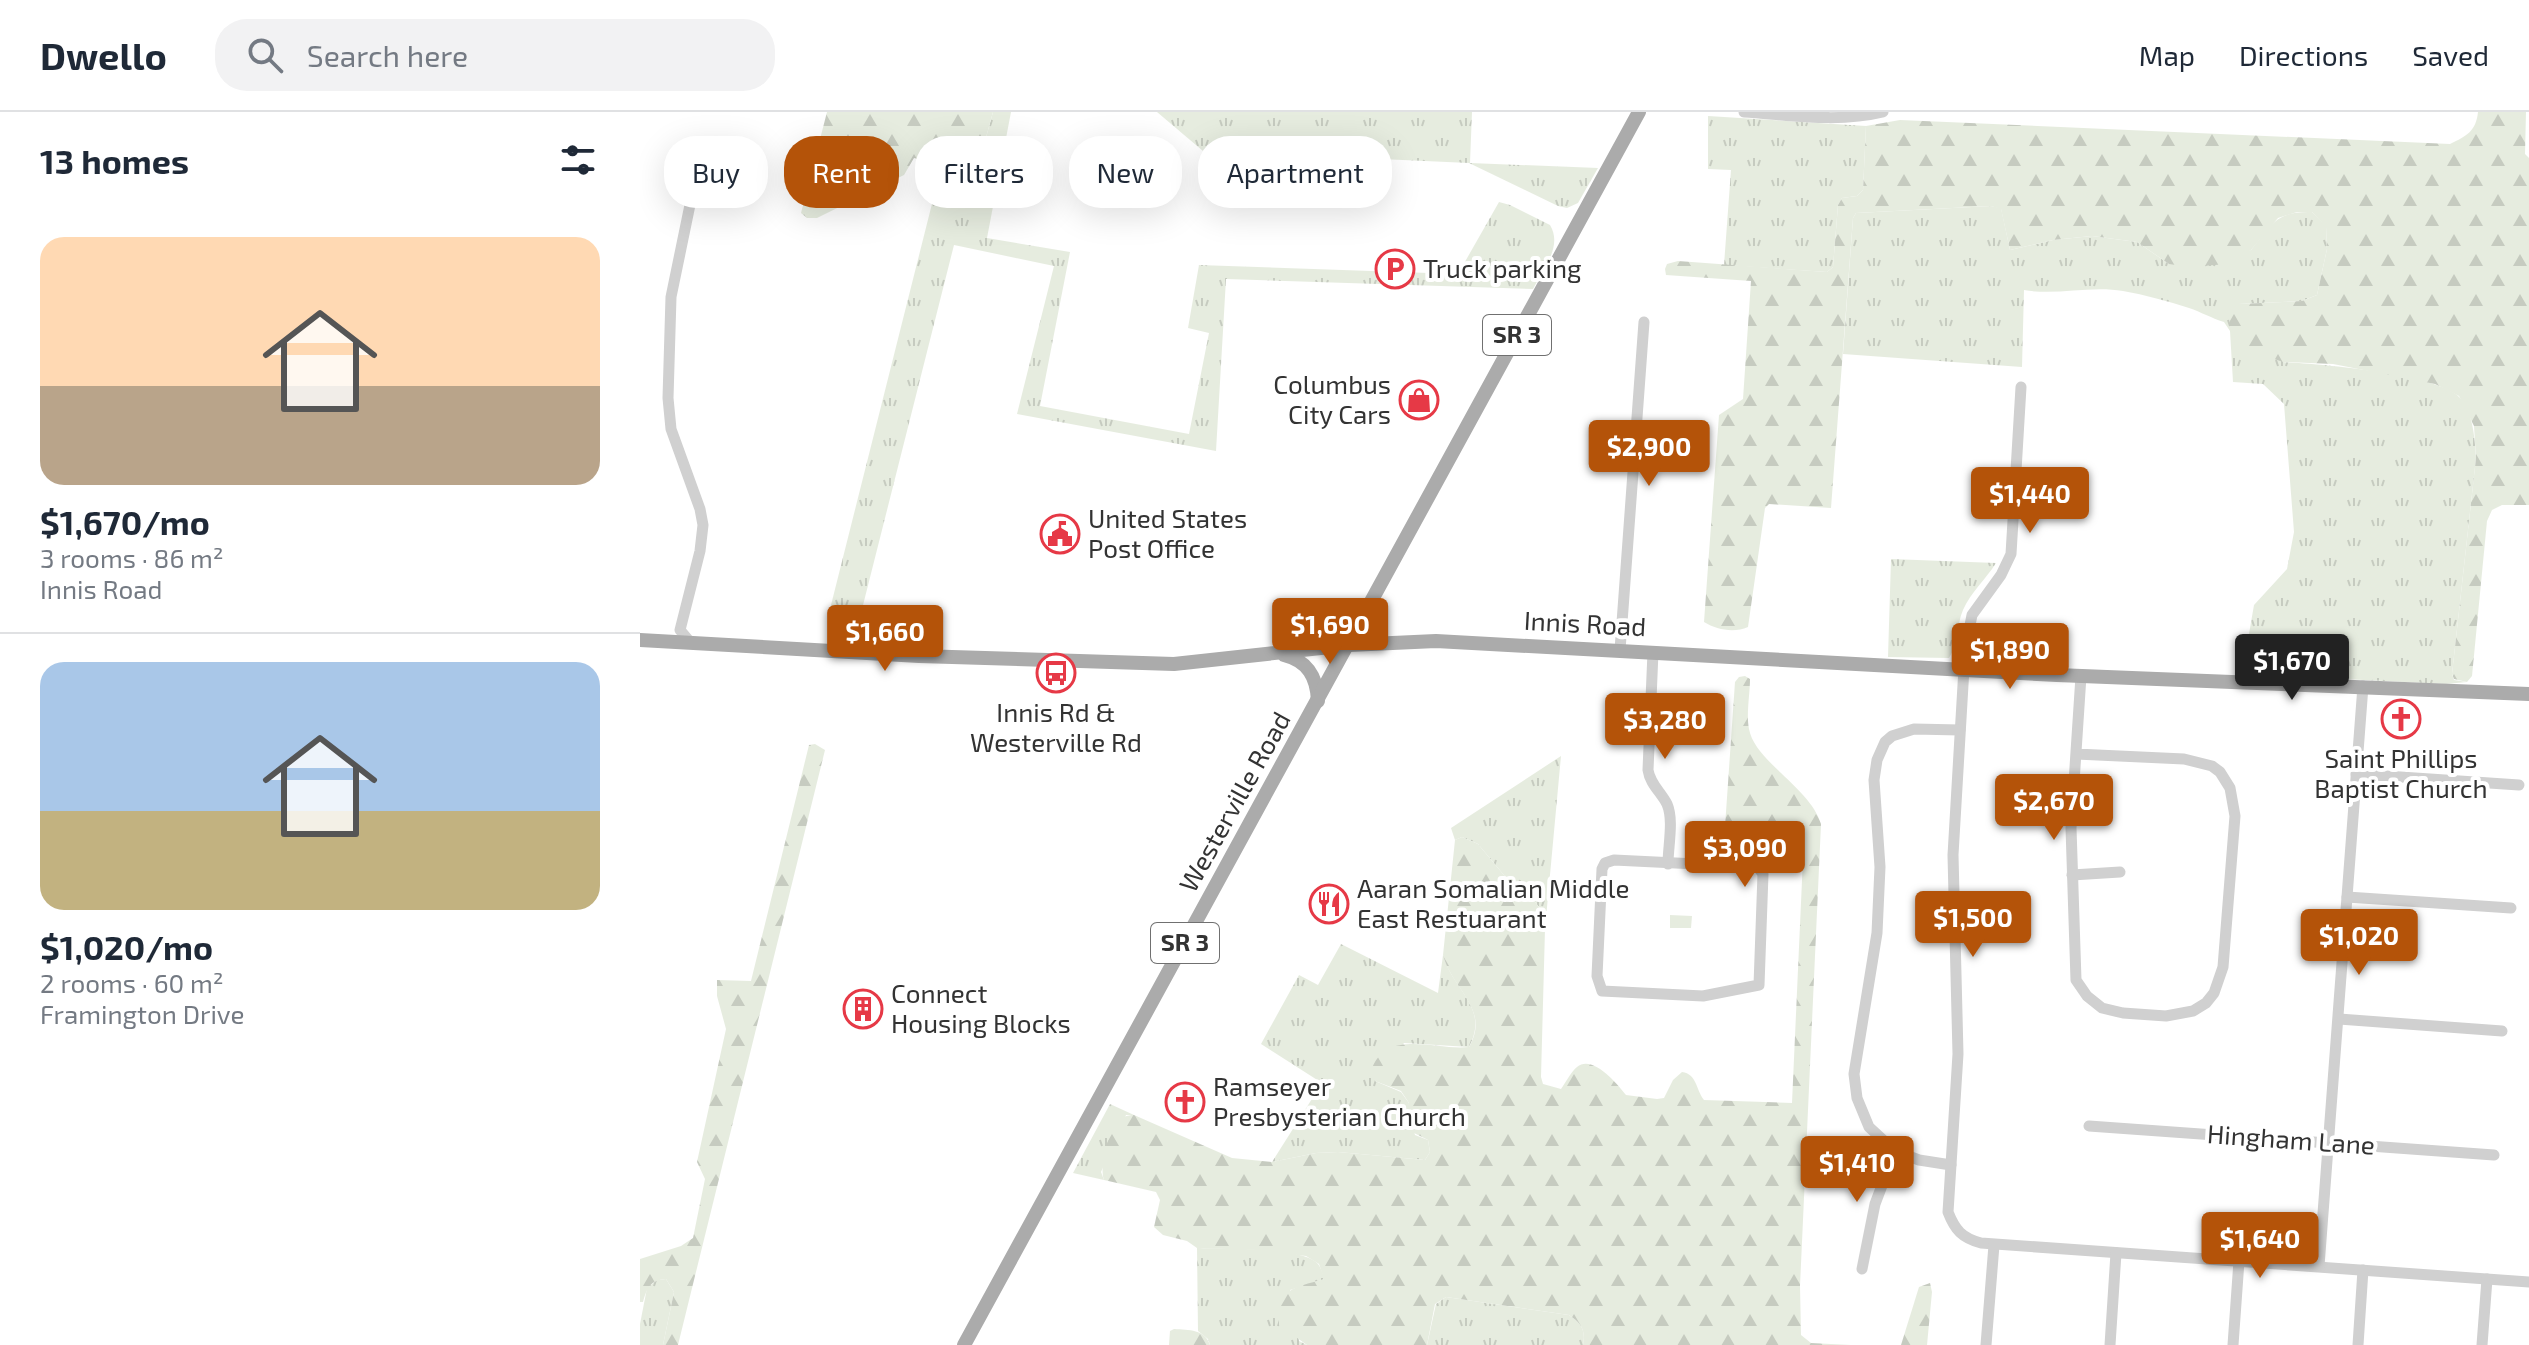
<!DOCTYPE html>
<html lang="en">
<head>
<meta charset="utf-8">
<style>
	body { margin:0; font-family:"Exo 2",sans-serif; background:#f2f2f3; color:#1f2937; height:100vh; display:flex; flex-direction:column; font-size:30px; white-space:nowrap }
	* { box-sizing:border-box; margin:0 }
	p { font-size:26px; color:#747a83 }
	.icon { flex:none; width:44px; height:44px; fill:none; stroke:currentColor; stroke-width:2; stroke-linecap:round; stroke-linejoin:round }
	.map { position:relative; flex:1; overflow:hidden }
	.drawer { display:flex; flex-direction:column; background:#fff; width:640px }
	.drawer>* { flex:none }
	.banner { position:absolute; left:24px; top:24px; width:760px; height:72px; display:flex; gap:16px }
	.price { position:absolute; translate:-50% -68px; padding:0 18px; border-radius:8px; background:#b45309; color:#fff; font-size:26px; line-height:52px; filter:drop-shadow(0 2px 4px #0008) }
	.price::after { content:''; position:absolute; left:50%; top:48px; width:24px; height:18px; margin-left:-12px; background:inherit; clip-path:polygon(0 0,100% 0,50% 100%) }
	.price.on { background:#222; color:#fff }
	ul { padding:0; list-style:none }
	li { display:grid; align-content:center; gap:16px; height:424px; padding:0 40px }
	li+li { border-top:2px solid #e0e1e3 }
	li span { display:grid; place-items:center; height:248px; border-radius:24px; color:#555 }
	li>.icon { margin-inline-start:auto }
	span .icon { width:144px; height:144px; fill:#fffc; stroke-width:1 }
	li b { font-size:34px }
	h2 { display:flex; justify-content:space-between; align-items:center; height:96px; padding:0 40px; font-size:34px }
	.chip { padding:0 28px; border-radius:32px; background:#fff; box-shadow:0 8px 32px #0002; font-size:28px; line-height:72px }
	.chip.on { background:#b45309; color:#fff }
	header { display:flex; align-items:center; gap:48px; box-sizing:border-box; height:112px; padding:0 40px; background:#fff; border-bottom:2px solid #e0e1e3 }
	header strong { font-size:38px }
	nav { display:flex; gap:44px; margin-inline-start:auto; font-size:28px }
	.search { width:560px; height:72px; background:#f2f2f3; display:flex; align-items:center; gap:20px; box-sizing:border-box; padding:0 28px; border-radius:32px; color:#747a83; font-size:30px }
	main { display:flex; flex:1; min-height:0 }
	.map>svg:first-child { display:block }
	.grass { fill:url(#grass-tufts) }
	.forest { fill:url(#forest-firs) }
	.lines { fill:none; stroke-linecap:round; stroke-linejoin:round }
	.minor { stroke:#d0d0d0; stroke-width:11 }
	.major { stroke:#ababab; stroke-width:14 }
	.labels { text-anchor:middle; stroke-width:8; stroke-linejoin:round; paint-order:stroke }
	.shield { fill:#fff; stroke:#707070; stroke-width:2 }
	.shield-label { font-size:24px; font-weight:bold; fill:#333 }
	.poi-label { font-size:26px; fill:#333; stroke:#fff; text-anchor:start }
	.street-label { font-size:26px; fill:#333; stroke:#fff }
</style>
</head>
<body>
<header>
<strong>Dwello</strong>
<div class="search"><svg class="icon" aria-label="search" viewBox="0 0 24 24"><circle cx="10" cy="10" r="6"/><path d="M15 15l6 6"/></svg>Search here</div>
<nav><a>Map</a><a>Directions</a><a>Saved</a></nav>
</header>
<main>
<section class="drawer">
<h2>13 homes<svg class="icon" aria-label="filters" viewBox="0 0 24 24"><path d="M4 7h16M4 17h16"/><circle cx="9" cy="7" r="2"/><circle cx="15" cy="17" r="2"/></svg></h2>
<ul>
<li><span style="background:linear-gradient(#ffd9b3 60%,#b9a48a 0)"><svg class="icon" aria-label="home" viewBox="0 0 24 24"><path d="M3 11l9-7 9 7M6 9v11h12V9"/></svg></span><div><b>$1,670/mo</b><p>3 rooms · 86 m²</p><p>Innis Road</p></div></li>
<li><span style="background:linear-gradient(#a9c7e8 60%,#c2b280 0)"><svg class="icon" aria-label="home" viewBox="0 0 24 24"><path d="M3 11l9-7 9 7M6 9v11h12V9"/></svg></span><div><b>$1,020/mo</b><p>2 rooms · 60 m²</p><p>Framington Drive</p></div></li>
</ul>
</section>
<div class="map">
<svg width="1889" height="1233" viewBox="0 0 1889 1233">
	<defs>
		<pattern id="grass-tufts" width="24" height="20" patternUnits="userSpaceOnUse" patternTransform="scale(2)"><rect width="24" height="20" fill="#e6ecdf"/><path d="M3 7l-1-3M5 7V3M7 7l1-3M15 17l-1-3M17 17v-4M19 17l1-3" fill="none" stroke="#c6cbc0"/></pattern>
		<pattern id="forest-firs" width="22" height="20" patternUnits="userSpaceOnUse" patternTransform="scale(2)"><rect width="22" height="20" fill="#e6ecdf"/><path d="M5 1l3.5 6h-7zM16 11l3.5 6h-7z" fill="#c6cbc0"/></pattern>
	</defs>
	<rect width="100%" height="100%" fill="#fff"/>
	<g class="grass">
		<path d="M 353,0 L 371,0 L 347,126 L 430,140 L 400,294 L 549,322 L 569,221 L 548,216 L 559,153 L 818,162 L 859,90 L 870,93 L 910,113 C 923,134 903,158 893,177 L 586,167 L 576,339 L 377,302 L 414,154 L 314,133 L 219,509 L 188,505 L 302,52 L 325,61 L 339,51 Z"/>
		<polygon points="517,0 832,0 830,51 958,56 938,91 927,96 918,94 829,51 563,39"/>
		<polygon points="1068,4 1226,14 1223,78 1217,84 1202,86 1198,93 1193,155 1187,160 1084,153 1091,58 1068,57"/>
		<path d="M 1351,94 L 1361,96 L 1370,138 L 1413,128 L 1452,124 L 1497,130 L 1529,152 L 1611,138 C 1632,112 1636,99 1672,100 L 1686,114 L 1687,137 L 1677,183 L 1662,189 L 1599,192 L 1643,250 C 1681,252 1789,261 1817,283 C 1833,296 1835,327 1836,346 L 1812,562 L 1814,568 L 1827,570 L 1806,572 L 1602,562 L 1614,493 L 1647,457 L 1654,420 L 1644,292 L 1623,272 L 1593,270 L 1590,219 L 1584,210 C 1571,206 1561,200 1549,196 C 1528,189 1505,183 1483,179 C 1450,173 1417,184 1384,178 L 1382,255 L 1203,242 L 1213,106 L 1216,101 Z"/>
		<path d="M 1251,447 L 1356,451 C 1346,467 1331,480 1323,498 C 1316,514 1319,531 1309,546 L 1248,545 Z"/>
		<polygon points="921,644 905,817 902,799 892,786 863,762 838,732 822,725 815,728 811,716"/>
		<polygon points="1030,803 1052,804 1051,816 1030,816"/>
		<path d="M 701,832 L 798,881 L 803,843 C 813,879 850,895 829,935 L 764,931 L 735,969 L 761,980 L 769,991 L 768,996 L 775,1023 L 788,1028 L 790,1040 L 785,1048 L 698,1040 L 676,1041 L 632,1050 L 682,971 L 621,932 L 659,863 L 678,873 Z"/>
		<polygon points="470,992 494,1003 486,1003 461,1060 464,1068 433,1061"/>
		<path d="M 557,1136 C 582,1137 658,1135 676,1150 C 681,1154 682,1161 685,1167 L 650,1178 L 659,1229 L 667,1233 L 570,1233 L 568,1227 L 558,1219 Z"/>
		<polygon points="26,1167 34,1180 23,1233 0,1233 0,1212 7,1176 17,1168"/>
		<path d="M 806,1185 L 929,1203 C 941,1211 946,1218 943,1233 L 787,1233 L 796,1192 Z"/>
	</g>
	<g class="forest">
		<path d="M 187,0 L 353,0 L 339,51 L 332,60 C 317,61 290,50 274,46 L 264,63 L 177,106 L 167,106 L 161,101 Z"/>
		<path d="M 1838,0 L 1886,0 L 1885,42 L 1889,46 L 1889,393 L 1862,393 L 1852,398 L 1847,409 L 1832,564 L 1827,570 L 1814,567 L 1812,562 L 1836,346 L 1834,314 L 1819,284 L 1795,272 L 1693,252 L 1643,250 L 1600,235 L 1590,219 L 1590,202 L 1599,192 L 1662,189 L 1677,183 L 1687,137 L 1686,115 L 1672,100 L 1657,100 L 1638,106 L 1611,138 L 1587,152 L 1550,155 L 1529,152 L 1497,130 L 1452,124 L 1413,128 L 1370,138 L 1361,97 L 1351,94 L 1216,101 L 1213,106 L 1191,396 L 1129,392 L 1125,396 L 1108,515 C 1094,521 1077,518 1064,510 L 1079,303 L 1103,287 L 1111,169 L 1026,163 L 1025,157 L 1027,152 L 1038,149 L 1187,160 L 1193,155 L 1198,93 L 1202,86 L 1217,84 L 1223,78 L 1226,14 L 1260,8 L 1810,32 C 1827,24 1836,19 1838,0 Z"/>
		<path d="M 1105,564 L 1110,567 C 1110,582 1106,602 1109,617 C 1115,650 1170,675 1181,712 L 1160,1174 L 1161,1223 L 1171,1231 L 1211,1233 L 943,1233 C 946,1218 941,1211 929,1203 L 806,1185 L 795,1192 L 787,1233 L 667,1233 L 639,1213 C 639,1174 652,1177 684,1167 L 679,1152 L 666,1144 L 616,1138 L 557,1136 L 547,1129 L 523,1123 L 514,1115 L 520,1088 L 516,1080 L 464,1068 C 459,1055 468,1022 476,1011 C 481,1005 487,1003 494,1003 L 592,1046 L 632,1050 L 676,1041 L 698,1040 L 785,1048 L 790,1040 L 788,1028 L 764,1016 L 760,1006 L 769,991 L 761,979 L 735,969 L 731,959 C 746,915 796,939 829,935 C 851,897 812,878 803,843 L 815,728 L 822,725 L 838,732 L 863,762 L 892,786 L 902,799 L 905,817 L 901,965 L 903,972 L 921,977 C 926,970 931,960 937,955 C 953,942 978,973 986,983 L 1017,987 L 1024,986 L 1033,968 L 1042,960 C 1057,962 1056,978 1064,988 L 1152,991 L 1163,746 L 1159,741 L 1089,736 L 1084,729 L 1095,570 L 1099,565 Z"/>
		<path d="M 175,632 L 185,638 L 54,1168 L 38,1233 L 23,1233 L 34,1180 L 26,1167 C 10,1168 7,1176 3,1190 L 0,1190 L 0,1147 L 41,1134 L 53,1126 L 65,1067 L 57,1050 L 86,917 L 77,884 L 77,868 L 111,869 L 169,633 Z"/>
		<polygon points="1290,1171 1292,1180 1287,1233 1261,1233 1279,1175"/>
		<path d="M 534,1217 C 549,1218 565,1217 570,1233 L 529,1233 L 530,1219 Z"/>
	</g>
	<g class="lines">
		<g class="minor">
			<path d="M 1104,0 C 1150,3 1198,11 1243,0"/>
			<path d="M 1381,275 L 1371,442 L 1361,463 L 1332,503 L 1325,539 L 1313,743 L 1318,942 L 1308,1100 C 1315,1118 1322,1126 1341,1131 L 1889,1170"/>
			<polyline points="50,530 40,518 60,439 63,413 60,397 31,317 28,286 31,185 51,88"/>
			<polyline points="980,538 1004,210"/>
			<path d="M 1013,540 L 1008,658 C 1010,672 1021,680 1027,692 C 1034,708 1028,734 1028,752"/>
			<polyline points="1436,642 1544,647 1572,654 1580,660 1590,676 1595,704 1583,855 1574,881 1566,891 1553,899 1526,904 1483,901 1462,896 1447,884 1436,868 1431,716 1441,564"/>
			<polyline points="1716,662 1879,673"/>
			<polygon points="974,748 1118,755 1123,762 1119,873 1063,884 962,879 957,864 962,757 965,751"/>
			<polyline points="1432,763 1480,760"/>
			<polyline points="1707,785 1871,796"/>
			<polyline points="1699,907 1862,919"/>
			<polyline points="1449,1014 1854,1043"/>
			<polyline points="1311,1053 1279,1048 1255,1039 1229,1015 1217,986 1214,962 1237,821 1240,755 1234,668 1237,648 1245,630 1252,624 1274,617 1320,618"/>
			<polyline points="1679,1154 1723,574"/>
			<polyline points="1222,1157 1235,1092 1255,1039"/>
			<polyline points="1346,1233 1354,1133"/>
			<polyline points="1470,1233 1476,1141"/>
			<polyline points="1593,1233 1599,1149"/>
			<polyline points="1718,1233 1723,1158"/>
			<polyline points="1842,1233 1847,1167"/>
		</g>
		<g class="major">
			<polyline points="0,528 279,544 534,552 709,533 796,529 1417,563 1889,582"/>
			<path d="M 644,543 C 668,549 677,565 678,589"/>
			<polyline points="324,1233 999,0"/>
		</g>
	</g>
	<defs>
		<g id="parking-ring" transform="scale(2)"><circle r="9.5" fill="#fff" stroke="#e63946" stroke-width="1.5"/><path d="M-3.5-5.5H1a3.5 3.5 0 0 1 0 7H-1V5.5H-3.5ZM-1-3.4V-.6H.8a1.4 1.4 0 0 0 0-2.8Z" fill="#e63946"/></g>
		<g id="shop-ring" transform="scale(2)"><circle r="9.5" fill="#fff" stroke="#e63946" stroke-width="1.5"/><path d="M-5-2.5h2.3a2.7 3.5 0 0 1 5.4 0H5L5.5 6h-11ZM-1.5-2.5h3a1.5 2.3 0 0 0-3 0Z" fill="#e63946"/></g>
		<g id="civic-ring" transform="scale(2)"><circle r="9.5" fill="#fff" stroke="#e63946" stroke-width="1.5"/><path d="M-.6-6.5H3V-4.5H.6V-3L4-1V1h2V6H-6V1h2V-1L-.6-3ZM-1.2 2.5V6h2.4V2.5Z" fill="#e63946"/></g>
		<g id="bus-ring" transform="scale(2)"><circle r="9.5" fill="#fff" stroke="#e63946" stroke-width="1.5"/><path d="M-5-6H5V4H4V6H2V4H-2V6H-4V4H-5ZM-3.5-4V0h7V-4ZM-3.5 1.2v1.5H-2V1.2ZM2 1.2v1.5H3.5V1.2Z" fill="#e63946"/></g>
		<g id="church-ring" transform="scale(2)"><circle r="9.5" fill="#fff" stroke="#e63946" stroke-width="1.5"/><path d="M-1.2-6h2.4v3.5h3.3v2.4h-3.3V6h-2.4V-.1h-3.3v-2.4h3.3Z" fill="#e63946"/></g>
		<g id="restaurant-ring" transform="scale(2)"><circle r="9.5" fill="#fff" stroke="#e63946" stroke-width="1.5"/><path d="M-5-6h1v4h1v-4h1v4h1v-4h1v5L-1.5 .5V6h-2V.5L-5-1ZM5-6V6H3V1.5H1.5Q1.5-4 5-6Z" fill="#e63946"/></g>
		<g id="building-ring" transform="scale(2)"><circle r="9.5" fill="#fff" stroke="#e63946" stroke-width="1.5"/><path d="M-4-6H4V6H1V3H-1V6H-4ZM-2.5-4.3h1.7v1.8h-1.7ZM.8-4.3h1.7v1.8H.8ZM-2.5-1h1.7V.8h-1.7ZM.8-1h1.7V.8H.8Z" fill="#e63946"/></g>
	</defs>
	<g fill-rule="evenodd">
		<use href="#parking-ring" x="755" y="157"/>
		<use href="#shop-ring" x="779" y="288"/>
		<use href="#civic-ring" x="420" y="422"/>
		<use href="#bus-ring" x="416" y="561"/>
		<use href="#church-ring" x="1761" y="607"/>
		<use href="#restaurant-ring" x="689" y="792"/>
		<use href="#building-ring" x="223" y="897"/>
		<use href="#church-ring" x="545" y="990"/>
	</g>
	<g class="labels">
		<g class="shield">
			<rect x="843" y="203" width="68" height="40" rx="6"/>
			<rect x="511" y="811" width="68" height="40" rx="6"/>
		</g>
		<g class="shield-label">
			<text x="877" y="231">SR 3</text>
			<text x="545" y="839">SR 3</text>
		</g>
		<g class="poi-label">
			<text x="783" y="166">Truck parking</text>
			<text x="751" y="282" text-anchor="end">Columbus<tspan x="751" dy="30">City Cars</tspan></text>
			<text x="448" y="416">United States<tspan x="448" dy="30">Post Office</tspan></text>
			<text x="416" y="610" text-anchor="middle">Innis Rd &amp;<tspan x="416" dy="30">Westerville Rd</tspan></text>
			<text x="1761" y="656" text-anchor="middle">Saint Phillips<tspan x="1761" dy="30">Baptist Church</tspan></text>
			<text x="717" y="786">Aaran Somalian Middle<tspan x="717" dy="30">East Restuarant</tspan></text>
			<text x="251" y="891">Connect<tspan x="251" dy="30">Housing Blocks</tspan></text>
			<text x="573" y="984">Ramseyer<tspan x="573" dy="30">Presbysterian Church</tspan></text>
		</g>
		<g class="street-label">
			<text transform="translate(945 512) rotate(3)" y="9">Innis Road</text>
			<text transform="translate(595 690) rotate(-61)" y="9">Westerville Road</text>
			<text transform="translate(1651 1028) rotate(4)" y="9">Hingham Lane</text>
		</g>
	</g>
</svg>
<b class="price" style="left:1009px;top:376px">$2,900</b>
<b class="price" style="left:1390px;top:423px">$1,440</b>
<b class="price" style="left:690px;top:554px">$1,690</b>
<b class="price" style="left:245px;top:561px">$1,660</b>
<b class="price" style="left:1370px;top:579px">$1,890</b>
<b class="price on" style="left:1652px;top:590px">$1,670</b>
<b class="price" style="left:1025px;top:649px">$3,280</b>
<b class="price" style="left:1414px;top:730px">$2,670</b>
<b class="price" style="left:1105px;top:777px">$3,090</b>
<b class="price" style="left:1333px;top:847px">$1,500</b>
<b class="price" style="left:1719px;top:865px">$1,020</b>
<b class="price" style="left:1217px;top:1092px">$1,410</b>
<b class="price" style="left:1620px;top:1168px">$1,640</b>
<div class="banner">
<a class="chip">Buy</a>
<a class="chip on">Rent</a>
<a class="chip">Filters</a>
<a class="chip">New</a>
<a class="chip">Apartment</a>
</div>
</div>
</main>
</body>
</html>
